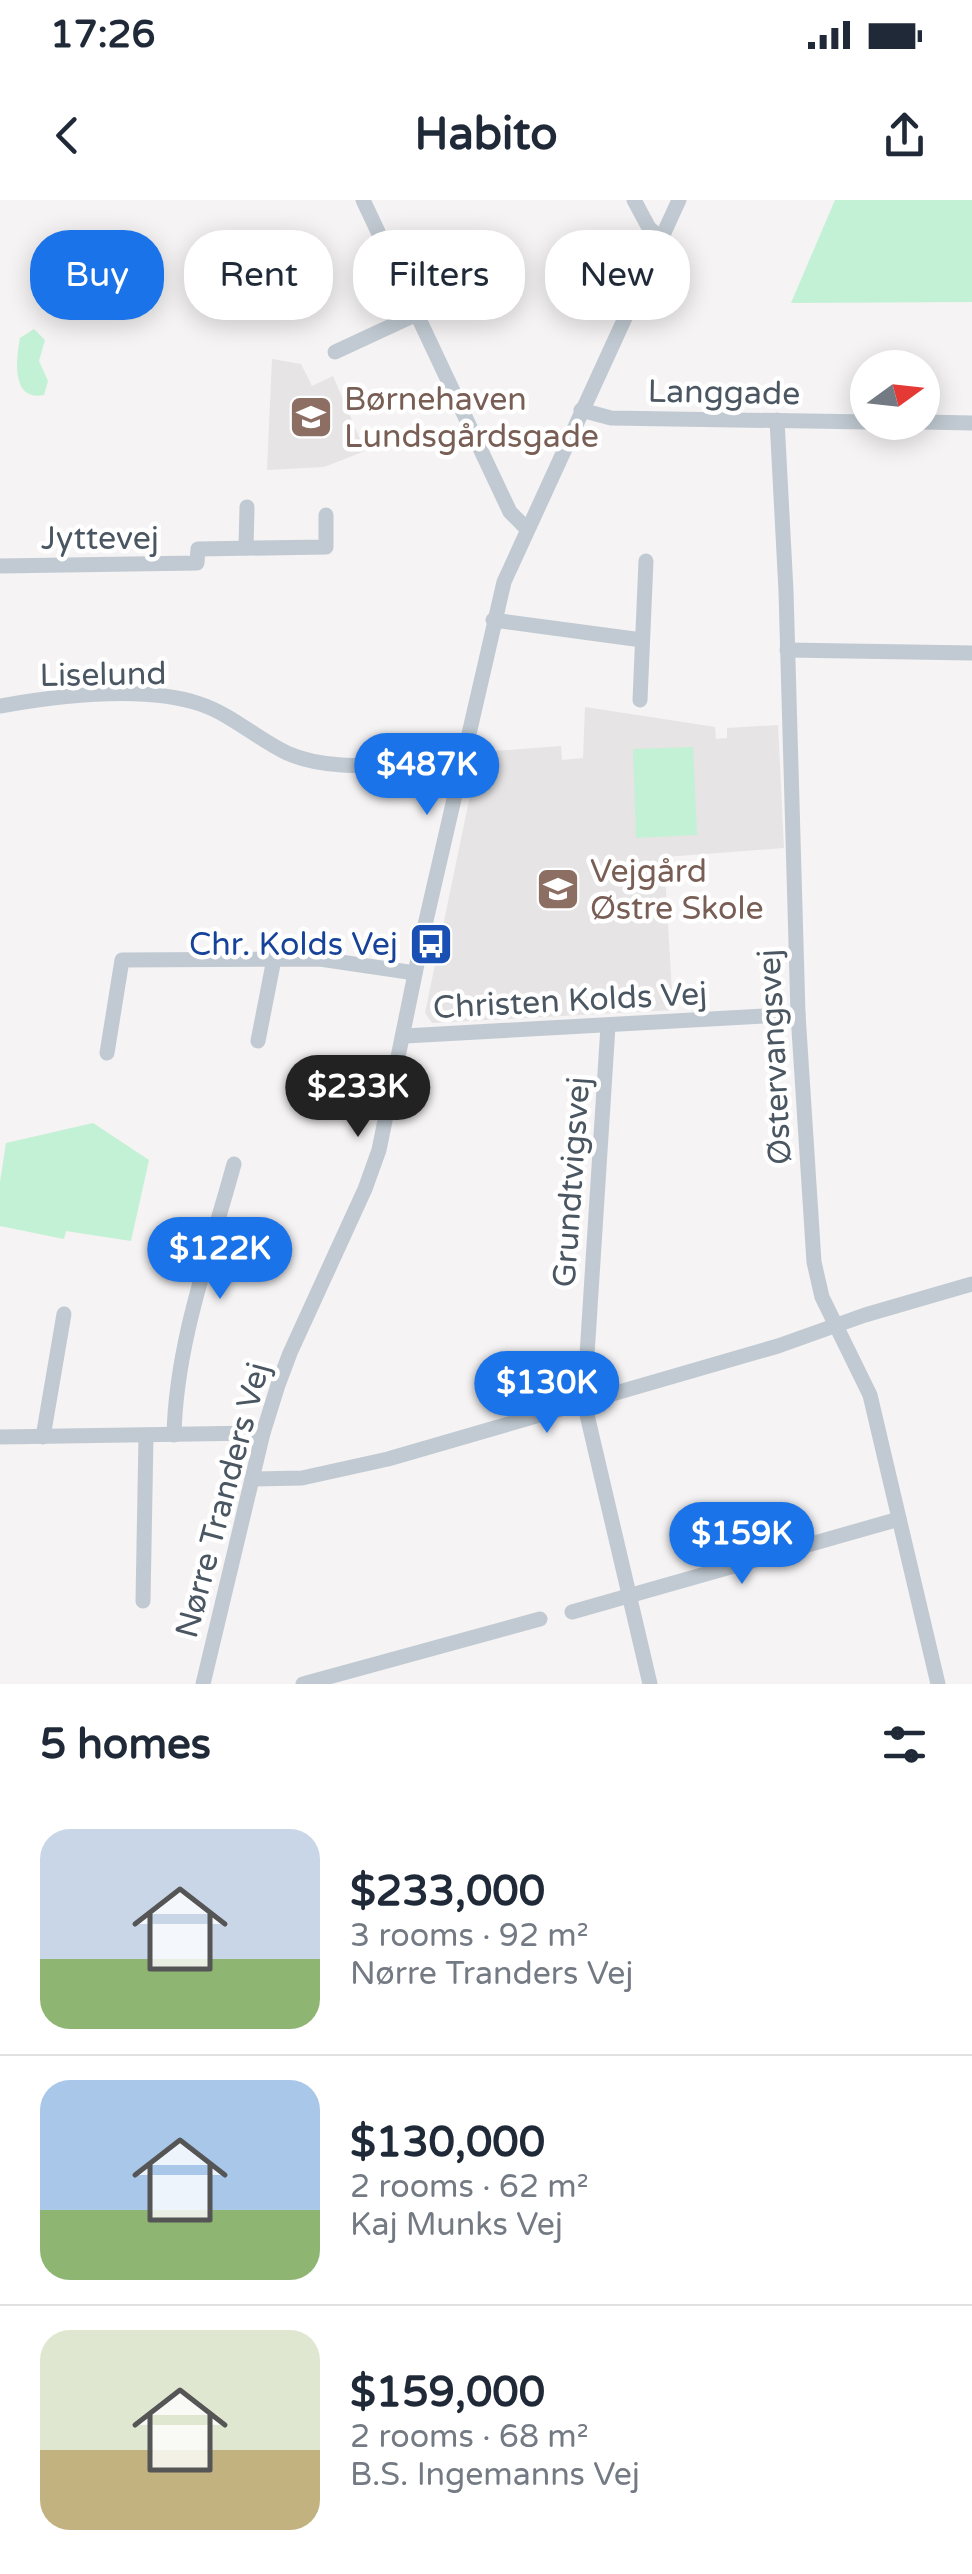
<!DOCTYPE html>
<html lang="en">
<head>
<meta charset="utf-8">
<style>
	body { margin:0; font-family:"Varela Round",sans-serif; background:#f6f6f7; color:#1f2937; height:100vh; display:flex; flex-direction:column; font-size:38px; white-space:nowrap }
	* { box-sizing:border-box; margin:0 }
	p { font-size:32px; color:#747a83 }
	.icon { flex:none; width:55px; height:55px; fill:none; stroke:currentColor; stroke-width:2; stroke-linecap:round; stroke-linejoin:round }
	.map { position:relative; height:1484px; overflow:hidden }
	.panel { display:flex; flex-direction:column; background:#fff; flex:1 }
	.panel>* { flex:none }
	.banner { position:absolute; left:30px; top:30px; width:912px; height:90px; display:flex; gap:20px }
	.needle { width:65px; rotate:75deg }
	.tools { position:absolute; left:850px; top:150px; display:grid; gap:20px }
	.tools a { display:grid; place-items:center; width:90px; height:90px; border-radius:50%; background:#fff; box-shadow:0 5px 25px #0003; font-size:50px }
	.price { position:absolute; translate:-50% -85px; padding:0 22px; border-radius:35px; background:#1a73e8; color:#fff; font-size:32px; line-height:65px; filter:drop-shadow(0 2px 5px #0008) }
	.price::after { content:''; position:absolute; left:50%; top:60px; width:30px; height:22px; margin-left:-15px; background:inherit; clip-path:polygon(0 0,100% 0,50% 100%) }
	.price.selected { background:#222; color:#fff }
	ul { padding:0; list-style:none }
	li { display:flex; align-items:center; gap:30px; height:250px; padding:0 40px }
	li+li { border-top:2px solid #e0e1e3 }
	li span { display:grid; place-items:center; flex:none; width:280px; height:200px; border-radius:30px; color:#555 }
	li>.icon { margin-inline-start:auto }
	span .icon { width:120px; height:120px; fill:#fffc; stroke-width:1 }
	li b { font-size:42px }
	h2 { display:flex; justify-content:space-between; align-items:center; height:120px; padding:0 40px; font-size:42px }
	.pill { padding:0 35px; border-radius:40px; background:#fff; box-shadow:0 5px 25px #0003; font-size:35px; line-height:90px }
	.pill.selected { background:#1a73e8; color:#fff }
	.status { display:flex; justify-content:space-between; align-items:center; height:70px; padding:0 50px; background:#fff; direction:ltr }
	.status svg { height:28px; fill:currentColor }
	header { display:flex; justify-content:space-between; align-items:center; height:130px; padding:0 40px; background:#fff; font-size:45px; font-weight:700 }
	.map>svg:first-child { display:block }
	.education { fill:#e6e4e5 }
	.green { fill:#c3f1d5 }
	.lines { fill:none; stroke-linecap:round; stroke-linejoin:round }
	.minor { stroke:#c1cad2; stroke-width:15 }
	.labels { text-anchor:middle; stroke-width:9; stroke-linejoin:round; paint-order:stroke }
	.street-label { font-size:32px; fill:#4a5661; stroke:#fff }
	.education-label { font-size:32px; fill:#785e54; stroke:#fff; text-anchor:start }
	.transit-label { font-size:32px; fill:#164399; stroke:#fff; text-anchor:end }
</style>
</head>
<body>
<div class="status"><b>17:26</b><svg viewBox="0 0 49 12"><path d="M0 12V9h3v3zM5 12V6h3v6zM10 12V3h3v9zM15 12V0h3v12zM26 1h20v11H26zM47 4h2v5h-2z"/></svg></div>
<header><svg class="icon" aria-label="back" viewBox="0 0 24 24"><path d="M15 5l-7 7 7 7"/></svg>Habito<svg class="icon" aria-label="share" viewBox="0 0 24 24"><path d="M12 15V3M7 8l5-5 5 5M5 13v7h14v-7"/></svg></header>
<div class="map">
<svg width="972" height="1484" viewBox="0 0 972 1484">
	<rect width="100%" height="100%" fill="#f5f3f3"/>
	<g class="education">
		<polygon points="272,159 301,164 312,186 333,176 365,251 324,267 267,270"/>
		<polygon points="585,507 715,527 716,539 727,538 727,528 778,525 784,648 664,657 673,810 432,823 425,813 479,552 561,546 562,560 583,558"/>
	</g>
	<g class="green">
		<polygon points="835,0 972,0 972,102 791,103"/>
		<path d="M 34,129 L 45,140 L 39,161 L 48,181 L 44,195 C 11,202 16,159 20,138 Z"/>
		<polygon points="693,547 697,635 636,638 633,549"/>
		<polygon points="93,923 149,960 131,1041 66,1031 64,1039 0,1026 0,982 6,943"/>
	</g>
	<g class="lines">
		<g class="minor">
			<polyline points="363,0 510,312 527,329"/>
			<polyline points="634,0 649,28 661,38"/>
			<polyline points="335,152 417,114"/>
			<polyline points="581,210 611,218 868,222"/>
			<polyline points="777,220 786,391 798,814 814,1062 822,1097 870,1195 938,1484"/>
			<polyline points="922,222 972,223"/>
			<polyline points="246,348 247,307"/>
			<polyline points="0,366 197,363 198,349 326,347 326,315"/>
			<polyline points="493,420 642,440"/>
			<polyline points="787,450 972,453"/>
			<polyline points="640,500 646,361"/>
			<path d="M 0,506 C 57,496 144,485 200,504 C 231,514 257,539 287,553 C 329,572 387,564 432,564"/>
			<polyline points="608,826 584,1202 650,1484"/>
			<polyline points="405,836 798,814"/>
			<polyline points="258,841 274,759"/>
			<polyline points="107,853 122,760 320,759 415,773"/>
			<path d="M 174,1235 C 176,1143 210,1052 234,964"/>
			<polyline points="0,1237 263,1233"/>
			<polyline points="43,1237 64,1114"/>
			<polyline points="252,1279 302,1278 388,1259 778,1146 865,1115 972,1084"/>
			<polyline points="143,1401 146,1236"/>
			<polyline points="572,1412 899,1319"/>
			<polyline points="203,1484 263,1233 278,1185 290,1153 365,989 379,950 425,725 504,382 679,0"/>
			<polyline points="303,1484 540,1419"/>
		</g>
	</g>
	<defs>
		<g id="school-square" transform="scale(2.25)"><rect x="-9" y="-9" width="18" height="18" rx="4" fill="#8d6e63" stroke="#fff"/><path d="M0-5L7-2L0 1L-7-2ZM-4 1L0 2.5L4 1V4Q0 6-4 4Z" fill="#fff"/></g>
		<g id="bus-square" transform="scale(2.25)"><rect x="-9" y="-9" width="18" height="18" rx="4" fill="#1a4fb4" stroke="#fff"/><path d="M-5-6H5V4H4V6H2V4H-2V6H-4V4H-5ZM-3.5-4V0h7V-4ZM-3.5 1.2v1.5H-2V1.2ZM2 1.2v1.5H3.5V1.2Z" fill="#fff"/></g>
	</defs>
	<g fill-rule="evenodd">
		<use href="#school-square" x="311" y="217"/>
		<use href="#school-square" x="558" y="689"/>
		<use href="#bus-square" x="431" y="744"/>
	</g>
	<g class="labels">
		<g class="street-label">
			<text transform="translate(724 192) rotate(1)" y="11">Langgade</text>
			<text x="100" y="349">Jyttevej</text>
			<text transform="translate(103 474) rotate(-1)" y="11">Liselund</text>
			<text transform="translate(570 800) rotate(-3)" y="11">Christen Kolds Vej</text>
			<text transform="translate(774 857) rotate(-93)" y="11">Østervangsvej</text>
			<text transform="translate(571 982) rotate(-86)" y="11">Grundtvigsvej</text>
			<text transform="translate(222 1300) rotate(-75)" y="11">Nørre Tranders Vej</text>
		</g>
		<g class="education-label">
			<text x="344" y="210">Børnehaven<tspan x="344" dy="37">Lundsgårdsgade</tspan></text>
			<text x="590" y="682">Vejgård<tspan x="590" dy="37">Østre Skole</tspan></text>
		</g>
		<g class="transit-label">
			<text x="398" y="755">Chr. Kolds Vej</text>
		</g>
	</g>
</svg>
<div class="tools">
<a><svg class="needle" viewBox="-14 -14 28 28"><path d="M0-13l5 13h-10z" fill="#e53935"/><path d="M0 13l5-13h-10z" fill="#747a83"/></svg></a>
</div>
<b class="price" style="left:427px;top:618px">$487K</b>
<b class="price selected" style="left:358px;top:940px">$233K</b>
<b class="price" style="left:220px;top:1102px">$122K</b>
<b class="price" style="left:547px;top:1236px">$130K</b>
<b class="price" style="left:742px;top:1387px">$159K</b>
<div class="banner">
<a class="pill selected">Buy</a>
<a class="pill">Rent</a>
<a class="pill">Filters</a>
<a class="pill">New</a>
</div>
</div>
<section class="panel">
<h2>5 homes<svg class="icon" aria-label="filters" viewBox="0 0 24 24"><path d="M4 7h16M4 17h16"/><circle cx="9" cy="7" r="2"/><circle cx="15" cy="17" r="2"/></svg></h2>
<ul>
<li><span style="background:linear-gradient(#c9d6e8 65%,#8fb573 0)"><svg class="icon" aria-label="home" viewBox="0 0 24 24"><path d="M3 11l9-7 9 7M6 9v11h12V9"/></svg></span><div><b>$233,000</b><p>3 rooms · 92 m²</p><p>Nørre Tranders Vej</p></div></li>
<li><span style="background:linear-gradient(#a9c7e8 65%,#8fb573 0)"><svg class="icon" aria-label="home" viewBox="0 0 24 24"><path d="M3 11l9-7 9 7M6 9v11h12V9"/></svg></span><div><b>$130,000</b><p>2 rooms · 62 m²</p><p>Kaj Munks Vej</p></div></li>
<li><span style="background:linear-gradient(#dfe7d0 60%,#c2b280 0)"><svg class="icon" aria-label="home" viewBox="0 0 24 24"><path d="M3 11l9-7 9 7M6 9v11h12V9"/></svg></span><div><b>$159,000</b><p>2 rooms · 68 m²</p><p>B.S. Ingemanns Vej</p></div></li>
</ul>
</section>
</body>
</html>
